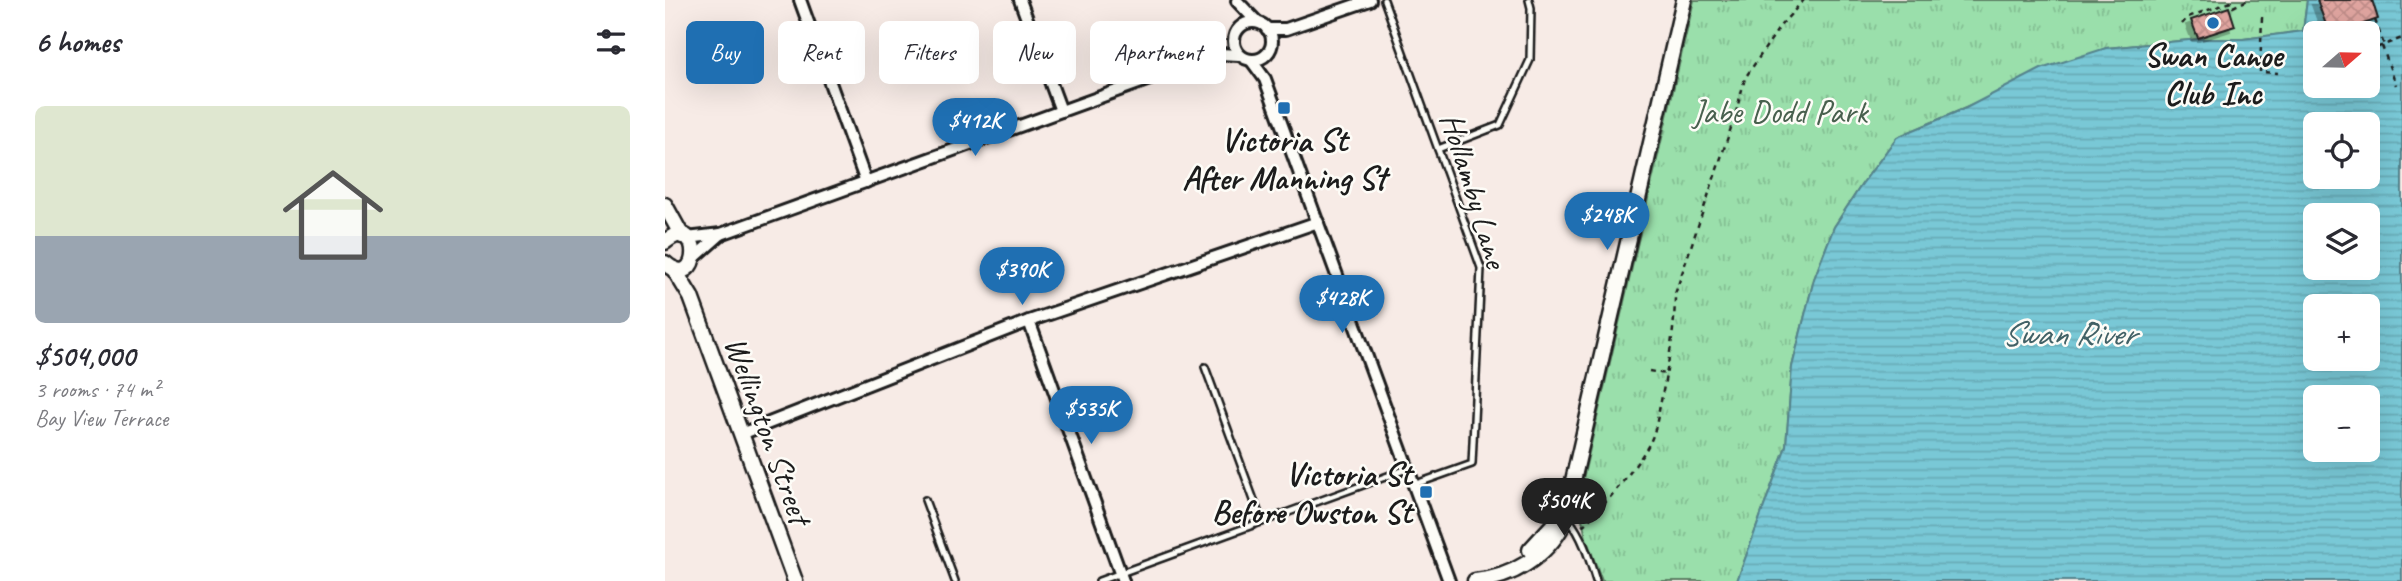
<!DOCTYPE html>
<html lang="en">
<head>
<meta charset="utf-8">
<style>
	body { margin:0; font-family:Caveat,sans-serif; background:#f7f7f7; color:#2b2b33; height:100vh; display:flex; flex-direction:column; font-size:26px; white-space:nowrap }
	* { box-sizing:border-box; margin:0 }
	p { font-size:23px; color:#7c7c81 }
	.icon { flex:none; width:38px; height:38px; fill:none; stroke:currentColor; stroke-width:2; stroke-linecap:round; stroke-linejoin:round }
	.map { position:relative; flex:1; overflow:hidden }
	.panel { display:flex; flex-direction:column; background:#fff; width:665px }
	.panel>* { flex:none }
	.hud { position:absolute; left:21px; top:21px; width:665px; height:63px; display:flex; gap:14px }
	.needle { width:46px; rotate:70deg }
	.controls { position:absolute; left:1638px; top:21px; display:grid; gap:14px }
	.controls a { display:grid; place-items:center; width:77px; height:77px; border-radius:10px; background:#fff; box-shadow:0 7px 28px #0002; font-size:35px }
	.price { position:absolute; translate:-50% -60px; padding:0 16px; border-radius:24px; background:#1f6fb2; color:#fff; font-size:23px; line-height:46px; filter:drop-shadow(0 2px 4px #0008) }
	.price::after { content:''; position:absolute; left:50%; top:42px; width:21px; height:16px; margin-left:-10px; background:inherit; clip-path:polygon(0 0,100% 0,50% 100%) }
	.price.current { background:#222; color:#fff }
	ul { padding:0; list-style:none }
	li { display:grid; align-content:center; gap:14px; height:371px; padding:0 35px }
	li+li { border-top:2px solid #e1e1e2 }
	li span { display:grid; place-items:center; height:217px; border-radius:10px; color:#555 }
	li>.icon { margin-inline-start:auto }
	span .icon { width:126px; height:126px; fill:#fffc; stroke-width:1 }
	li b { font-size:30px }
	h2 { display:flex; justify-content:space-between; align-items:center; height:84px; padding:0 35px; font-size:30px }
	.chip { padding:0 24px; border-radius:10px; background:#fff; box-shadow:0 7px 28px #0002; font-size:24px; line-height:63px }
	.chip.current { background:#1f6fb2; color:#fff }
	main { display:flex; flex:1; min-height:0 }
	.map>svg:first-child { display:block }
	.park { fill:url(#park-tufts); stroke:#5b7e64; stroke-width:2 }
	.water { fill:url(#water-rules); stroke:#54838c; stroke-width:2; fill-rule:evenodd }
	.building { fill:url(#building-cross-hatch); stroke:#1c1c1c; stroke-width:2; filter:url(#shadow) }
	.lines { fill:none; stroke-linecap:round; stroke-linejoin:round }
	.service-casing { stroke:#1c1c1c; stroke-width:10 }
	.minor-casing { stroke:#1c1c1c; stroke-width:16 }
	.tertiary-casing { stroke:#1c1c1c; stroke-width:19 }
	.path { stroke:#1c1c1c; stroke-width:2.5; stroke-dasharray:5 5; stroke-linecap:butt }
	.service { stroke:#fdfcf7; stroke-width:5 }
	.minor { stroke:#fdfcf7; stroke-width:10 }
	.tertiary { stroke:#fdfcf7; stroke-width:14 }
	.poi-dot { fill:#1f6fb2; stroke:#fdfcf7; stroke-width:2.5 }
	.labels { text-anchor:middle; stroke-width:5; stroke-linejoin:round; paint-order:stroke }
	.poi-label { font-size:33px; font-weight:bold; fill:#1c1c1c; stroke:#fdfcf7 }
	.park-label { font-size:33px; fill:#48604e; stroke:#fdfcf7 }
	.street-label { font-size:33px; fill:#1c1c1c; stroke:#fdfcf7 }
	.water-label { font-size:35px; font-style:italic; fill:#416166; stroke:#fdfcf7 }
</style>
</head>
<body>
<main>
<section class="panel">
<h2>6 homes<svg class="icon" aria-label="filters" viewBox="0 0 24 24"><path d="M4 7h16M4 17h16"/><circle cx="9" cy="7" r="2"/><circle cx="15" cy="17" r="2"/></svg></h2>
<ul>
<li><span style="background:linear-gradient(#dfe7d0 60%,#9aa5b1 0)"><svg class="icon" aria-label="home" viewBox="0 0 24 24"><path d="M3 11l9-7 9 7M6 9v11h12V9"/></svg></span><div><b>$504,000</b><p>3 rooms · 74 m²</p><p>Bay View Terrace</p></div></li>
</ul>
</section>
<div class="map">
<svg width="1737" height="581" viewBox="0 0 1737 581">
	<defs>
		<pattern id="park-tufts" width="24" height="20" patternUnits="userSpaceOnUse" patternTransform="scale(1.75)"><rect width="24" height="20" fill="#9adfab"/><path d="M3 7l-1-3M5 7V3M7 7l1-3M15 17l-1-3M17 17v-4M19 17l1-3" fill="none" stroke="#84bf93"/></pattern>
		<pattern id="water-rules" width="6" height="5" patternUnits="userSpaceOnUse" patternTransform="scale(1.75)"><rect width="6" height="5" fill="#79c8d6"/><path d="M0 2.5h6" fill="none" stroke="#68abb7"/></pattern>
		<pattern id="building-cross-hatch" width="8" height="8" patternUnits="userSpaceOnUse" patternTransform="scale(1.75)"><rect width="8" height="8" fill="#e0a5a0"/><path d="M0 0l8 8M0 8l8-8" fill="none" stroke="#c08d89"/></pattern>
		<filter id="shadow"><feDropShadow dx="-5" dy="5" stdDeviation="0" flood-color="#0004"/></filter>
	</defs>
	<rect width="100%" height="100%" fill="#f7ebe6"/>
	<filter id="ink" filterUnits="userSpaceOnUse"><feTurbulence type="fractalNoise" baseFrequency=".0143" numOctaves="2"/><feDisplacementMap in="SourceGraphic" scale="14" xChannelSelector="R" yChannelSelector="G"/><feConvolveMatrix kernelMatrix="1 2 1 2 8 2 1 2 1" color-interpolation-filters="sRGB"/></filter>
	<g filter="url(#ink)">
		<polygon class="park" points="1029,0 1642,0 1638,31 1578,39 1535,39 1441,48 1232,137 1197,184 1169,227 1149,279 1127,367 1121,446 1072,581 937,581 921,538 913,500"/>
		<path class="water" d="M 1642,0 L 1737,0 L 1737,581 L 1072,581 L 1121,446 L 1127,367 L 1149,279 L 1169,227 L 1197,184 L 1232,137 L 1301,108 L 1376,69 L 1441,48 L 1535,39 L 1578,39 L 1638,31 ZM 1650,33 L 1703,33 L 1703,86 L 1650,86 ZM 1650,124 L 1703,124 L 1703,177 L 1650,177 ZM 1650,215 L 1703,215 L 1703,268 L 1650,268 ZM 1650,306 L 1703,306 L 1703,359 L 1650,359 ZM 1650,397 L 1703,397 L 1703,450 L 1650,450 Z"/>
		<g class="building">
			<polygon points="1652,0 1707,0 1713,19 1673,33 1664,33"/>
			<polygon points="1564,7 1570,26 1533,38 1526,20"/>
		</g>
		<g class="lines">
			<g class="service-casing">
				<g id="service">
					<polyline points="719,0 816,268 807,464 748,485"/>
					<polyline points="773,149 835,125 865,60 866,8 864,0"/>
					<polyline points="540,367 597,522"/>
					<polyline points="260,500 290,581"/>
					<path d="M 903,518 C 918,537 924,558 931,581"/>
					<polyline points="434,581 742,469"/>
				</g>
			</g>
			<g class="minor-casing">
				<g id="minor">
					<polyline points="135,0 201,182"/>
					<polyline points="355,0 396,111"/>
					<polyline points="572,1 592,22"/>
					<circle cx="588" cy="41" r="19"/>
					<polyline points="602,29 621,29 705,0"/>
					<polyline points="586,60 600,79 784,581"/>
					<polyline points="22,238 56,234 554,54 574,55"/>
					<polyline points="29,258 56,234"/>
					<polyline points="364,321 458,581"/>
					<polyline points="76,434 364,321 653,222"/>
				</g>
			</g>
			<g class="tertiary-casing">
				<g id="tertiary">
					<polyline points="0,205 17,236"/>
					<path d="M 0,242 C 38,210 37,296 0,263"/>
					<polyline points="9,269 26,297 130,581"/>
					<polyline points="865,550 899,513"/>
					<path d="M 810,581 C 846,578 881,557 898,524 L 1019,0"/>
				</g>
			</g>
			<g class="path">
				<polyline points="1597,17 1595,72 1613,73"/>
				<polyline points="1710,20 1719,45"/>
				<polyline points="1517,24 1523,17 1566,2 1568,7 1583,0"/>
				<polyline points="1717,46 1731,85"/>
				<polyline points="1703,51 1737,38"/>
				<polyline points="1703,85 1704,88"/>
				<polyline points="984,371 1001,374"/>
				<path d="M 917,526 C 934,513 980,457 987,438 C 992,426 993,413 996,401 C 1003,366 1010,330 1010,294 L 1070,116 L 1080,78 L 1116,25 L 1139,0"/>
			</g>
			<use href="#service" class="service"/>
			<use href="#minor" class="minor"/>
			<use href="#tertiary" class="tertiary"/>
		</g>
	</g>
	<g class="poi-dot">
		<circle cx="1548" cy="23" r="7"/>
		<rect x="612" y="101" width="14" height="14" rx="3.5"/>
		<rect x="754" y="485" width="14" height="14" rx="3.5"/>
	</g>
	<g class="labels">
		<g class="poi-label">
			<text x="1548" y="66">Swan Canoe<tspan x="1548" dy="38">Club Inc</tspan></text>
			<text x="619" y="151">Victoria St<tspan x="619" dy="38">After Manning St</tspan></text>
			<text x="747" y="485" text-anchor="end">Victoria St<tspan x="747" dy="38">Before Owston St</tspan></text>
		</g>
		<g class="park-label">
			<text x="1115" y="123">Jabe Dodd Park</text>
		</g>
		<g class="street-label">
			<text transform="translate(810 190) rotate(73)" y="12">Hollamby Lane</text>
			<text transform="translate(104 430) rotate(70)" y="12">Wellington Street</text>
		</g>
		<g class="water-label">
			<text x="1403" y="345">Swan River</text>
		</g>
	</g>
</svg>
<div class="controls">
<a><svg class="needle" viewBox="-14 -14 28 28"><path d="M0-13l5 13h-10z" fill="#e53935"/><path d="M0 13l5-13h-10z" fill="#7c7c81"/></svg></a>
<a><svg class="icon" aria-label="locate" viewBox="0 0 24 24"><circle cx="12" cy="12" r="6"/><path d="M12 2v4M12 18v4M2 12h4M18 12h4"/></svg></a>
<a><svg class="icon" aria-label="layers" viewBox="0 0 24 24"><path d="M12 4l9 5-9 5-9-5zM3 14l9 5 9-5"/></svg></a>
<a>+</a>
<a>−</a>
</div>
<b class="price" style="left:310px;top:158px">$412K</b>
<b class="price" style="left:942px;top:252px">$248K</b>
<b class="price" style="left:357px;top:307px">$390K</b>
<b class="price" style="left:677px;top:335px">$428K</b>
<b class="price" style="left:426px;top:446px">$535K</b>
<b class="price current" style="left:899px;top:538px">$504K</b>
<div class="hud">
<a class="chip current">Buy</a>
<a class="chip">Rent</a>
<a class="chip">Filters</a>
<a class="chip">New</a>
<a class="chip">Apartment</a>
</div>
</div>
</main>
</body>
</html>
